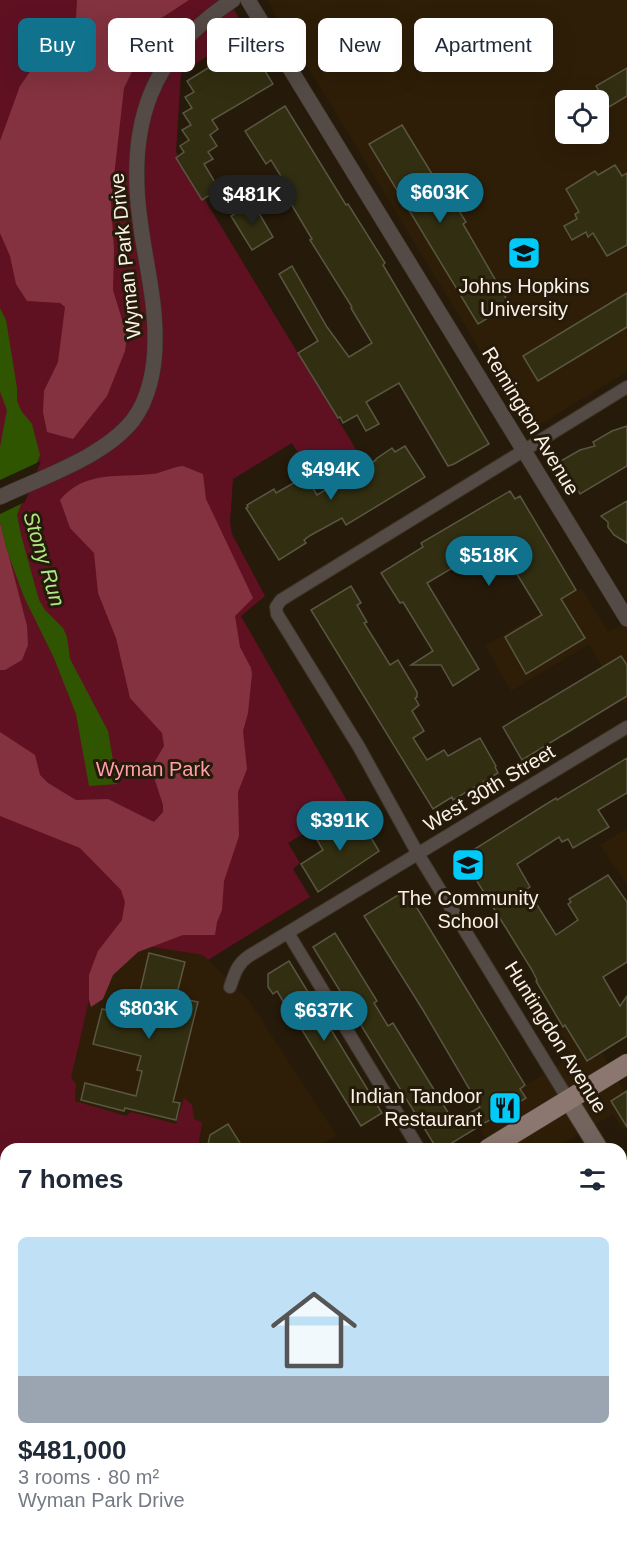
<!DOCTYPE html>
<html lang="en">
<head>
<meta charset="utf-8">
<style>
	body { margin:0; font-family:Helvetica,sans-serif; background:#f2f2f3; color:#1f2937; height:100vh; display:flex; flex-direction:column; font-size:22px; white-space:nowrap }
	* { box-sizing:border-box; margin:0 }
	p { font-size:20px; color:#747a83 }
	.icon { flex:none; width:33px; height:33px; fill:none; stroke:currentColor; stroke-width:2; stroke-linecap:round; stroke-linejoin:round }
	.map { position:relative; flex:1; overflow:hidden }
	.panel { position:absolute; left:0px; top:1143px; width:627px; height:402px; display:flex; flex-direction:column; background:#fff; border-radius:18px 18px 0 0; box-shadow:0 6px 24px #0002 }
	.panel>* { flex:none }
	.top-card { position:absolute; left:18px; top:18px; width:591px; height:54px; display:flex; gap:12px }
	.fabs { position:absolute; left:555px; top:90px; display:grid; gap:12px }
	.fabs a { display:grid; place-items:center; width:54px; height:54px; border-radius:9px; background:#fff; box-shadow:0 6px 24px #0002; font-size:30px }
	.price { position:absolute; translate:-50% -51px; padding:0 14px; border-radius:21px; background:#11728e; color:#fff; font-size:20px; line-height:39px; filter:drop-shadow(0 2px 3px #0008) }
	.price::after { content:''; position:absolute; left:50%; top:36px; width:18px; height:14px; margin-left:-9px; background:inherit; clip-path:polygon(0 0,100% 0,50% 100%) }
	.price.current { background:#222; color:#fff }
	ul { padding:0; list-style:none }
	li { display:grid; align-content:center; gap:12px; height:318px; padding:0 18px }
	li span { display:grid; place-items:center; height:186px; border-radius:9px; color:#555 }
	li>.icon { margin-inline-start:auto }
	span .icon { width:108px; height:108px; fill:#fffc; stroke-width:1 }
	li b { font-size:26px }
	h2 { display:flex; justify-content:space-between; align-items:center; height:72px; padding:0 18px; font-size:26px }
	.tag { padding:0 21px; border-radius:9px; background:#fff; box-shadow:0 6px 24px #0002; font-size:21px; line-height:54px }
	.tag.current { background:#11728e; color:#fff }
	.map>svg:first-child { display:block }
	.built { fill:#2e1e08; fill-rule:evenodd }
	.green { fill:#5f1122 }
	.forest { fill:#84323f }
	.water { fill:#305501 }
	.pier { fill:#261a0a }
	.building { fill:#312e11; stroke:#595742; stroke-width:1.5 }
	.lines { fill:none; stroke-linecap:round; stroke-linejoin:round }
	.minor-casing { stroke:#3f3425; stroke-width:14 }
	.tertiary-casing { stroke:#3f3425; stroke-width:16 }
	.secondary-casing { stroke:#3f3425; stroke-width:20 }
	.primary-casing { stroke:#3f3425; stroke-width:21 }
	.minor { stroke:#544a46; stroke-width:12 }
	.tertiary { stroke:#544a46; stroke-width:15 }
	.secondary { stroke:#73645e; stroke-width:18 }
	.primary { stroke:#8b776f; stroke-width:20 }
	.labels { text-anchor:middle; stroke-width:6; stroke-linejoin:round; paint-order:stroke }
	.street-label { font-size:20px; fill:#faf1e7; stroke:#261a0a }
	.poi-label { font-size:20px; fill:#faf1e7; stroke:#261a0a }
	.park-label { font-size:20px; fill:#ff9fa8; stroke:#261a0a }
	.water-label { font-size:21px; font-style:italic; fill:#afe883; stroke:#261a0a }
</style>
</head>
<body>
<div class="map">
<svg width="627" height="1545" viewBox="0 0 627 1545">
	<rect width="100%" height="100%" fill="#261a0a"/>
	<g class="built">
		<path d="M 267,0 L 627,0 L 627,372 L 529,431 ZM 566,100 L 598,100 L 598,134 L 566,134 Z"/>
		<polygon points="581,588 608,632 627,621 627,703 624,704 589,644 511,691 485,646"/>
		<polygon points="627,828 627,885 600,845"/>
		<polygon points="114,941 203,955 250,1002 336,1135 316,1149 41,1149 100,957"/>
		<polygon points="581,1017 624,1091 627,1090 627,1127 623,1130 613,1114 553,1149 492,1149 473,1117 572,1057 557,1032"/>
		<polygon points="0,1309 6,1309 6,1393 0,1385"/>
		<polygon points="0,1458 6,1465 6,1539 46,1539 37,1545 0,1545"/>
		<polygon points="112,1539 361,1539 351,1545 116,1545"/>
	</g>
	<polygon class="green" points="0,0 228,0 247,31 181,73 176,152 357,451 313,478 292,443 233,479 230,522 232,534 265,596 241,616 350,806 288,843 300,863 293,869 310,897 208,960 203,955 114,941 89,992 89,1000 71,1078 76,1084 75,1101 126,1116 131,1112 176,1124 184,1098 192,1105 194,1119 202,1122 198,1149 6,1149 6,1268 0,1267"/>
	<g class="forest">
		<polygon points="77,0 189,0 157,21 124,88 111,203 114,250 113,290 127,336 125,351 107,396 73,439 47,432 43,412 44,391 58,362 65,307 60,303 27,301 16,284 10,256 0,233 0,141 20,86 41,56 76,18"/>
		<path d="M 183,466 L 203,474 L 206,499 L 253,598 L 235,616 L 240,647 L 251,668 L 252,674 L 248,713 L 243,731 L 247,769 L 238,792 L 239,836 L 224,881 L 222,910 L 217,922 L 215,935 L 183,935 L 138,952 L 113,975 L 103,999 L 91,1007 L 89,1000 L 89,975 L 98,951 L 122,920 L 125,902 L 121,890 L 80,848 L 0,816 L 0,732 L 35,755 L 40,775 L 48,783 L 76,800 L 108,799 L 154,822 L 163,812 L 163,805 L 151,768 L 164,746 L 162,733 L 130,698 L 116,638 L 98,593 L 94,553 L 70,528 L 60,500 C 85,470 118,478 152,474 C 162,473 172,467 183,466 Z"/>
		<polygon points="0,522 27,626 28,645 22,660 5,670 0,670"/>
		<polygon points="38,1539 62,1539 69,1545 15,1545"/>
	</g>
	<polygon class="water" points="0,308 6,320 17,388 17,401 22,412 32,424 40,455 17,515 21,535 39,600 45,610 63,628 67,637 70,659 108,731 117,784 89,786 76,714 54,658 24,597 6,548 0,522 0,447 7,410 0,392"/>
	<polygon class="pier" points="41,461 25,502 0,514 0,480"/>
	<g class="building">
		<polygon points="248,43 273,84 212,120 218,129 210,135 217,146 208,152 213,159 204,164 219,189 202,200 176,158 184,152 180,146 189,140 182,130 191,125 183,113 192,108 185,97 194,92 187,81"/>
		<polygon points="627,68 627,96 609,107 596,86"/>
		<polygon points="285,106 346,205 348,204 385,263 383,265 489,444 454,464 448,466 399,383 366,402 379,424 366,431 357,415 343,423 340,417 338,418 298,353 318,341 279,274 292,266 327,327 349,357 372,343 351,308 352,307 310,240 312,239 287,197 292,194 271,160 266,164 245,131"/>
		<polygon points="402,125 443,192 446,190 466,222 463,224 510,305 478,324 369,144"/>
		<polygon points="615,165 622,176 627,173 627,245 607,256 593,233 588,237 586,232 572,240 564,226 577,219 575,214 579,212 566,189 595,171 598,175"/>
		<polygon points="253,203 273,237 252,250 231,216"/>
		<polygon points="627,293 627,327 538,381 523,356"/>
		<polygon points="627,426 627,466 580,494 578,490 577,491 559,462 580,450 595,446 593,442 612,431"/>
		<polygon points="405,446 425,477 346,525 342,518 311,535 304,540 306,543 279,560 246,508 248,507 247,505 274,489 276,493 306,476 317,495 376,460 376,459 392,448 395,452"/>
		<polygon points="510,491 515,499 520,496 576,590 561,599 585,638 526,674 505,637 542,615 504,553 504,537 427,583 479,669 453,686 441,665 411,665 433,651 403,602 400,603 381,573 423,547 421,543"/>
		<polygon points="627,501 627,543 614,535 608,527 608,522 601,516"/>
		<polygon points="351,586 361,603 357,605 367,622 364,623 379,647 390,665 398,660 417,692 417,697 415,698 419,705 412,711 424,731 413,738 427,760 444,750 448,756 480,738 496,766 495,767 498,773 453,800 452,797 433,809 311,610"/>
		<polygon points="621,656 627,665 627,696 522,760 503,727"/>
		<polygon points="627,758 627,793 598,810 609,827 573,848 568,839 562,842 559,837 517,864 530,887 527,889 556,935 578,920 568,904 571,902 569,899 608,875 627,902 627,962 603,977 620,1006 627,996 627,1036 587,1061 565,1025 563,1027 536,981 537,980 532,970 462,857 540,808 556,798 557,800"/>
		<polygon points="356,813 379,851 318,892 301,864 323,850 316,838"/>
		<polygon points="406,890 525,1085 520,1089 526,1098 442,1149 437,1149 313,947 335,933 377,1001 374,1003 388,1026 393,1023 452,1119 455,1118 457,1121 480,1107 423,1010 364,916"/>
		<polygon points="149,953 185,962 176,997 198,1002 173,1102 180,1103 176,1120 125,1108 124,1111 81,1100 85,1083 136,1096 142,1071 137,1070 141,1056 93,1044 102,1009 116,1012 121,991 139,996"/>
		<polygon points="289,961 382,1113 361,1126 296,1020 295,1021 277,991 273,994 268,987 268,974"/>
		<polygon points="627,1091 627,1127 611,1101"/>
		<polygon points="228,1124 240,1143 231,1149 207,1149 210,1135"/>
	</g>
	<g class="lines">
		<g class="minor-casing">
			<g id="minor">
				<polyline points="288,933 419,1149"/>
				<path d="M 230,987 C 235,973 237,964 249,956 L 627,727"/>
				<polyline points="568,1099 418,854 359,747 277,614 276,607 281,600 627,387"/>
				<polyline points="621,1480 627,1490"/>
				<polyline points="493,1539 497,1545"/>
			</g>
		</g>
		<g class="tertiary-casing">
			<g id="tertiary">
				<polyline points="248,0 627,619"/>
				<path d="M 0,497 C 42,477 104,457 133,420 C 149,399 155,368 155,342 C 156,300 145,261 140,220 C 127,125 150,54 233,0"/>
				<polyline points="0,1426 6,1434"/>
				<polyline points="87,1539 92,1545"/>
			</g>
		</g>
		<g class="secondary-casing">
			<g id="secondary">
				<polyline points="568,1099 599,1149"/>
				<polyline points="621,1186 627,1196"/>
			</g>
		</g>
		<g class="primary-casing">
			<g id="primary">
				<polyline points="488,1149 627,1064"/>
				<polyline points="0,1288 6,1289"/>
				<polyline points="621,1401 627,1397"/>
				<polyline points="382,1545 392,1539"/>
			</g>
		</g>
		<use href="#minor" class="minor"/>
		<use href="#tertiary" class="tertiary"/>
		<use href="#secondary" class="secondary"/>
		<use href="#primary" class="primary"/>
	</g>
	<defs>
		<g id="university-square" transform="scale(1.725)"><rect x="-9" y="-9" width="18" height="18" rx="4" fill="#00cbf8" stroke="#261a0a"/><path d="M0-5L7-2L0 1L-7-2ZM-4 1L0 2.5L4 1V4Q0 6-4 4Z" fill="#111"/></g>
		<g id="school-square" transform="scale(1.725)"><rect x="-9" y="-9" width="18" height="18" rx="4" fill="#00cbf8" stroke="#261a0a"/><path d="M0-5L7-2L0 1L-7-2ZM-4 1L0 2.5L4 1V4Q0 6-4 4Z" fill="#111"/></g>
		<g id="restaurant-square" transform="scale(1.725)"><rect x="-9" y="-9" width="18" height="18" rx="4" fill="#00cbf8" stroke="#261a0a"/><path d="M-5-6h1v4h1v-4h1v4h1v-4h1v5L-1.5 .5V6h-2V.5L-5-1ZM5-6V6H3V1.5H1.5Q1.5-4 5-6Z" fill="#111"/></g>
	</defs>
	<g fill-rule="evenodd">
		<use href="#university-square" x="524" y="253"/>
		<use href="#school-square" x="468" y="865"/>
		<use href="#restaurant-square" x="505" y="1108"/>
	</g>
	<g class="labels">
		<g class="street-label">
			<text transform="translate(125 256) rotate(-96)" y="7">Wyman Park Drive</text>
			<text transform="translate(531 421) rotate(59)" y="7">Remington Avenue</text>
			<text transform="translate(489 788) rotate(-31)" y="7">West 30th Street</text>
			<text transform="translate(556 1037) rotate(58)" y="7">Huntingdon Avenue</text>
		</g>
		<g class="poi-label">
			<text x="524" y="293">Johns Hopkins<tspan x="524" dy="23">University</tspan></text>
			<text x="468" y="905">The Community<tspan x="468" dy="23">School</tspan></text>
			<text x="482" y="1103" text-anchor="end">Indian Tandoor<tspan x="482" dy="23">Restaurant</tspan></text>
		</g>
		<g class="park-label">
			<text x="153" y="776">Wyman Park</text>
		</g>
		<g class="water-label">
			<text transform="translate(44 559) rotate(73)" y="7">Stony Run</text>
		</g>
	</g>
</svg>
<div class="fabs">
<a><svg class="icon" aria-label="locate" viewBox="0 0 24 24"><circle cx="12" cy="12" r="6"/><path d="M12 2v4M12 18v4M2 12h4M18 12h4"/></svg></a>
</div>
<b class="price" style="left:440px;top:224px">$603K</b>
<b class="price current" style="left:252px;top:226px">$481K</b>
<b class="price" style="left:331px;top:501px">$494K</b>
<b class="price" style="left:489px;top:587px">$518K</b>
<b class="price" style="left:340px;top:852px">$391K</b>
<b class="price" style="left:149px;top:1040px">$803K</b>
<b class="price" style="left:324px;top:1042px">$637K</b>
<div class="top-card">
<a class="tag current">Buy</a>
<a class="tag">Rent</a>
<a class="tag">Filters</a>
<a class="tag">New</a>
<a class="tag">Apartment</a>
</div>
<section class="panel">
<h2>7 homes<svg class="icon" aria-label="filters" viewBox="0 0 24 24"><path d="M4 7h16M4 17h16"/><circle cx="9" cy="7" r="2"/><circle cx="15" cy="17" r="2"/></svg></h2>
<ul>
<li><span style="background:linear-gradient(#bfe0f5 75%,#9aa5b1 0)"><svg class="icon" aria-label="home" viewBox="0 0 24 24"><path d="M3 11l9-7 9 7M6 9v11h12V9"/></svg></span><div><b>$481,000</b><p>3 rooms · 80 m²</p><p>Wyman Park Drive</p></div></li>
</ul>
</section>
</div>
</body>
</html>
